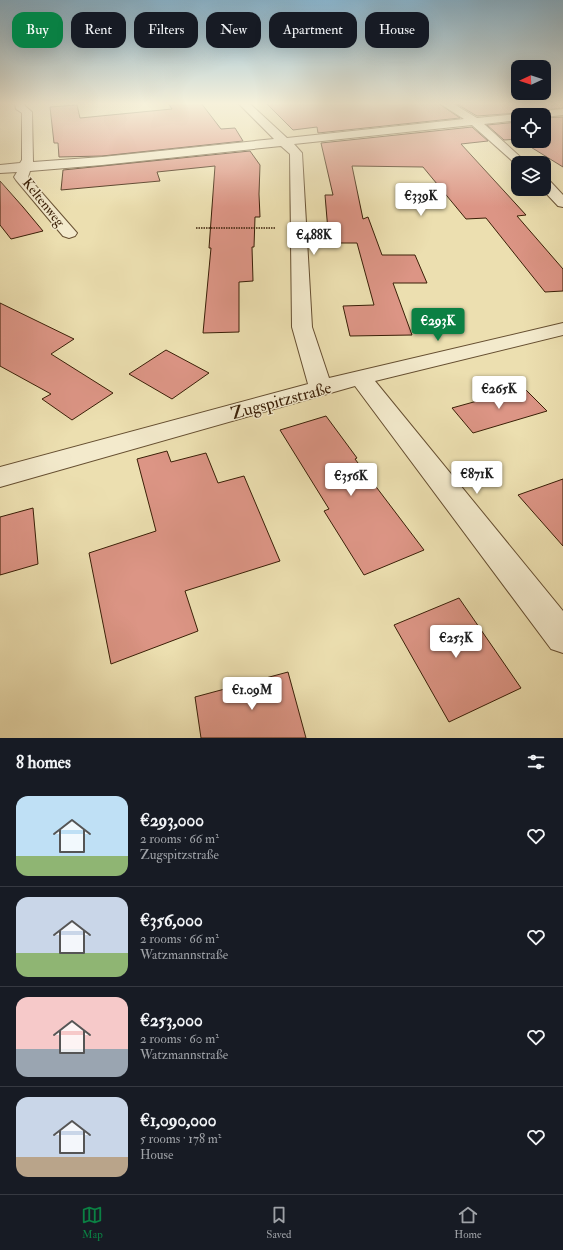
<!DOCTYPE html>
<html lang="en">
<head>
<meta charset="utf-8">
<style>
	body { margin:0; font-family:"IM FELL Double Pica",serif; background:#20242c; color:#f1f3f6; height:100vh; display:flex; flex-direction:column; font-size:15px; white-space:nowrap }
	* { box-sizing:border-box; margin:0 }
	p { font-size:13px; color:#9ea1a6 }
	.icon { flex:none; width:22px; height:22px; fill:none; stroke:currentColor; stroke-width:2; stroke-linecap:round; stroke-linejoin:round }
	.map { position:relative; height:738px; overflow:hidden }
	.side { display:flex; flex-direction:column; background:#171b24; flex:1 }
	.side>* { flex:none }
	.guide { position:absolute; left:12px; top:12px; width:539px; height:36px; display:flex; gap:8px }
	.needle { width:26px; rotate:267deg }
	.buttons { position:absolute; left:511px; top:60px; display:grid; gap:8px }
	.buttons a { display:grid; place-items:center; width:40px; height:40px; border-radius:8px; background:#171b24; box-shadow:0 4px 16px #0002; font-size:20px }
	.price { position:absolute; translate:-50% -34px; padding:0 9px; border-radius:4px; background:#fff; color:#222; font-size:13px; line-height:26px; filter:drop-shadow(0 1px 2px #0008) }
	.price::after { content:''; position:absolute; left:50%; top:24px; width:12px; height:9px; margin-left:-6px; background:inherit; clip-path:polygon(0 0,100% 0,50% 100%) }
	.price.active { background:#0b8043; color:#fff }
	ul { padding:0; list-style:none }
	li { display:flex; align-items:center; gap:12px; height:100px; padding:0 16px }
	li+li { border-top:1px solid #363941 }
	li span { display:grid; place-items:center; flex:none; width:112px; height:80px; border-radius:12px; color:#555 }
	li>.icon { margin-inline-start:auto }
	span .icon { width:48px; height:48px; fill:#fffc; stroke-width:1 }
	li b { font-size:17px }
	h2 { display:flex; justify-content:space-between; align-items:center; height:48px; padding:0 16px; font-size:17px }
	.tag { padding:0 14px; border-radius:12px; background:#171b24; box-shadow:0 4px 16px #0002; font-size:14px; line-height:36px }
	.tag.active { background:#0b8043; color:#fff }
	.tabs { display:flex; justify-content:space-around; align-items:center; height:56px; border-top:1px solid #363941; background:#171b24; font-size:11px; color:#9ea1a6 }
	.tabs a { display:grid; justify-items:center; gap:2px }
	.tabs .active { color:#0b8043 }
	.map>svg:first-child { display:block }
	.building { fill:#dc9585; stroke:#3a1f07 }
	.lines { fill:none; stroke-linecap:round; stroke-linejoin:round }
	.street-casing { stroke:#664f31; stroke-width:2 }
	.path { stroke:#3a1f07; stroke-width:1.5; stroke-dasharray:1.5 1; stroke-linecap:butt }
	.street { fill:#f3eacc; fill-rule:evenodd }
	.labels { text-anchor:middle; stroke-width:3; stroke-linejoin:round; paint-order:stroke }
	.far-street-label { font-size:14px; fill:#3a1f07; stroke:#f3eacc }
	.street-label { font-size:17px; fill:#3a1f07; stroke:#f3eacc }
</style>
</head>
<body>
<div class="map">
<svg width="563" height="738" viewBox="0 0 563 738">
	<rect width="100%" height="100%" fill="#ecdfb0"/>
	<filter id="stains"><feTurbulence type="fractalNoise" baseFrequency=".005" numOctaves="4"/><feColorMatrix values="0 0 0 0 .2 0 0 0 0 .09 0 0 0 0 .02 0 0 0 .5 -.17"/></filter>
	<radialGradient id="worn" r=".72"><stop offset=".6" stop-color="#630" stop-opacity="0"/><stop offset="1" stop-color="#630" stop-opacity=".3"/></radialGradient>
	<g class="building">
		<polygon points="168,103 201,103 221,129 235,128 243,141 102,156 59,157 58,143 54,143 50,107 77,105 80,118 172,109"/>
		<polygon points="266,103 438,103 460,118 318,133 317,127 293,130"/>
		<polygon points="455,103 563,103 563,108 534,111 528,115 518,113 477,116"/>
		<polygon points="563,117 563,167 521,141 544,141 544,118"/>
		<polygon points="518,122 518,139 504,140 487,125"/>
		<polygon points="472,127 488,141 461,144 526,215 517,216 563,269 563,291 545,292 486,218 466,219 423,167 352,166 363,219 368,217 382,255 415,255 427,283 393,283 412,335 350,336 343,306 374,305 357,243 329,243 325,195 333,195 321,143"/>
		<polygon points="250,151 260,165 259,194 260,217 255,217 254,247 252,247 253,281 239,282 239,332 203,333 211,248 209,248 215,166 157,172 160,181 61,190 63,170"/>
		<polygon points="0,181 23,207 43,231 11,239 0,225"/>
		<polygon points="0,303 74,339 51,354 113,393 72,420 42,399 51,394 0,366"/>
		<polygon points="166,350 209,373 172,399 129,374"/>
		<polygon points="524,388 547,411 473,433 452,408"/>
		<polygon points="326,416 357,458 355,459 424,550 364,575 324,511 329,509 280,430"/>
		<polygon points="167,451 171,462 206,453 218,483 244,476 280,561 185,591 198,631 111,664 89,553 156,531 137,459"/>
		<polygon points="563,479 563,546 518,495"/>
		<polygon points="33,508 38,564 0,575 0,517"/>
		<polygon points="459,598 521,688 449,722 394,625"/>
		<polygon points="288,672 306,738 201,738 195,697"/>
	</g>
	<g class="lines">
		<g class="street-casing">
			<g id="street">
				<polygon points="15,103 25,103 25,106 32,112 33,162 102,157 274,139 238,103 249,103 287,138 464,119 439,103 452,103 477,118 518,114 522,115 518,115 518,120 484,124 527,163 518,163 518,166 472,125 294,144 302,153 312,327 329,378 563,323 563,335 375,381 563,611 563,653 551,649 355,386 0,487 0,467 308,384 292,327 290,154 281,146 102,165 30,171 28,177 77,233 75,236 69,238 63,236 16,180 14,177 17,172 0,173 0,165 20,163 22,160 22,113 16,109"/>
				<polygon points="563,109 563,115 544,117 544,115 529,115 534,112"/>
				<polygon points="544,179 549,180 563,195 563,207 558,206 542,189 544,189"/>
			</g>
		</g>
		<polyline class="path" points="196,228 275,228"/>
		<use href="#street" class="street"/>
	</g>
	<linearGradient id="sky" x2="0" y2="1"><stop stop-color="#89b7d2"/><stop offset="0.5" stop-color="#f6f1db"/><stop offset="1" stop-color="#f6f1db" stop-opacity="0"/></linearGradient>
	<rect width="563" height="207" fill="url(#sky)"/>
	<g class="labels">
		<g class="far-street-label">
			<text transform="translate(44 202) rotate(51)" y="5">Keltenweg</text>
		</g>
		<g class="street-label">
			<text transform="translate(281 400) rotate(-15)" y="6">Zugspitzstraße</text>
		</g>
	</g>
	<rect width="100%" height="100%" filter="url(#stains)"/>
	<rect width="100%" height="100%" fill="url(#worn)"/>
</svg>
<div class="buttons">
<a><svg class="needle" viewBox="-14 -14 28 28"><path d="M0-13l5 13h-10z" fill="#e53935"/><path d="M0 13l5-13h-10z" fill="#9ea1a6"/></svg></a>
<a><svg class="icon" aria-label="locate" viewBox="0 0 24 24"><circle cx="12" cy="12" r="6"/><path d="M12 2v4M12 18v4M2 12h4M18 12h4"/></svg></a>
<a><svg class="icon" aria-label="layers" viewBox="0 0 24 24"><path d="M12 4l9 5-9 5-9-5zM3 14l9 5 9-5"/></svg></a>
</div>
<b class="price" style="left:421px;top:217px">€339K</b>
<b class="price" style="left:314px;top:256px">€488K</b>
<b class="price active" style="left:438px;top:342px">€293K</b>
<b class="price" style="left:499px;top:410px">€265K</b>
<b class="price" style="left:477px;top:495px">€871K</b>
<b class="price" style="left:351px;top:497px">€356K</b>
<b class="price" style="left:456px;top:659px">€253K</b>
<b class="price" style="left:252px;top:711px">€1.09M</b>
<div class="guide">
<a class="tag active">Buy</a>
<a class="tag">Rent</a>
<a class="tag">Filters</a>
<a class="tag">New</a>
<a class="tag">Apartment</a>
<a class="tag">House</a>
</div>
</div>
<section class="side">
<h2>8 homes<svg class="icon" aria-label="filters" viewBox="0 0 24 24"><path d="M4 7h16M4 17h16"/><circle cx="9" cy="7" r="2"/><circle cx="15" cy="17" r="2"/></svg></h2>
<ul>
<li><span style="background:linear-gradient(#bfe0f5 75%,#8fb573 0)"><svg class="icon" aria-label="home" viewBox="0 0 24 24"><path d="M3 11l9-7 9 7M6 9v11h12V9"/></svg></span><div><b>€293,000</b><p>2 rooms · 66 m²</p><p>Zugspitzstraße</p></div><svg class="icon" aria-label="heart" viewBox="0 0 24 24"><path d="M12 20l-8-8c-3-5 5-10 8-4 3-6 11-1 8 4z"/></svg></li>
<li><span style="background:linear-gradient(#c9d6e8 70%,#8fb573 0)"><svg class="icon" aria-label="home" viewBox="0 0 24 24"><path d="M3 11l9-7 9 7M6 9v11h12V9"/></svg></span><div><b>€356,000</b><p>2 rooms · 66 m²</p><p>Watzmannstraße</p></div><svg class="icon" aria-label="heart" viewBox="0 0 24 24"><path d="M12 20l-8-8c-3-5 5-10 8-4 3-6 11-1 8 4z"/></svg></li>
<li><span style="background:linear-gradient(#f6c9c9 65%,#9aa5b1 0)"><svg class="icon" aria-label="home" viewBox="0 0 24 24"><path d="M3 11l9-7 9 7M6 9v11h12V9"/></svg></span><div><b>€253,000</b><p>2 rooms · 60 m²</p><p>Watzmannstraße</p></div><svg class="icon" aria-label="heart" viewBox="0 0 24 24"><path d="M12 20l-8-8c-3-5 5-10 8-4 3-6 11-1 8 4z"/></svg></li>
<li><span style="background:linear-gradient(#c9d6e8 75%,#b9a48a 0)"><svg class="icon" aria-label="home" viewBox="0 0 24 24"><path d="M3 11l9-7 9 7M6 9v11h12V9"/></svg></span><div><b>€1,090,000</b><p>5 rooms · 178 m²</p><p>House</p></div><svg class="icon" aria-label="heart" viewBox="0 0 24 24"><path d="M12 20l-8-8c-3-5 5-10 8-4 3-6 11-1 8 4z"/></svg></li>
</ul>
</section>
<nav class="tabs">
<a class="active"><svg class="icon" aria-label="map" viewBox="0 0 24 24"><path d="M3 6l6-2 6 2 6-2v14l-6 2-6-2-6 2zM9 4v14M15 6v14"/></svg>Map</a>
<a><svg class="icon" aria-label="saved" viewBox="0 0 24 24"><path d="M7 4h10v16l-5-4-5 4z"/></svg>Saved</a>
<a><svg class="icon" aria-label="home" viewBox="0 0 24 24"><path d="M3 11l9-7 9 7M6 9v11h12V9"/></svg>Home</a>
</nav>
</body>
</html>
